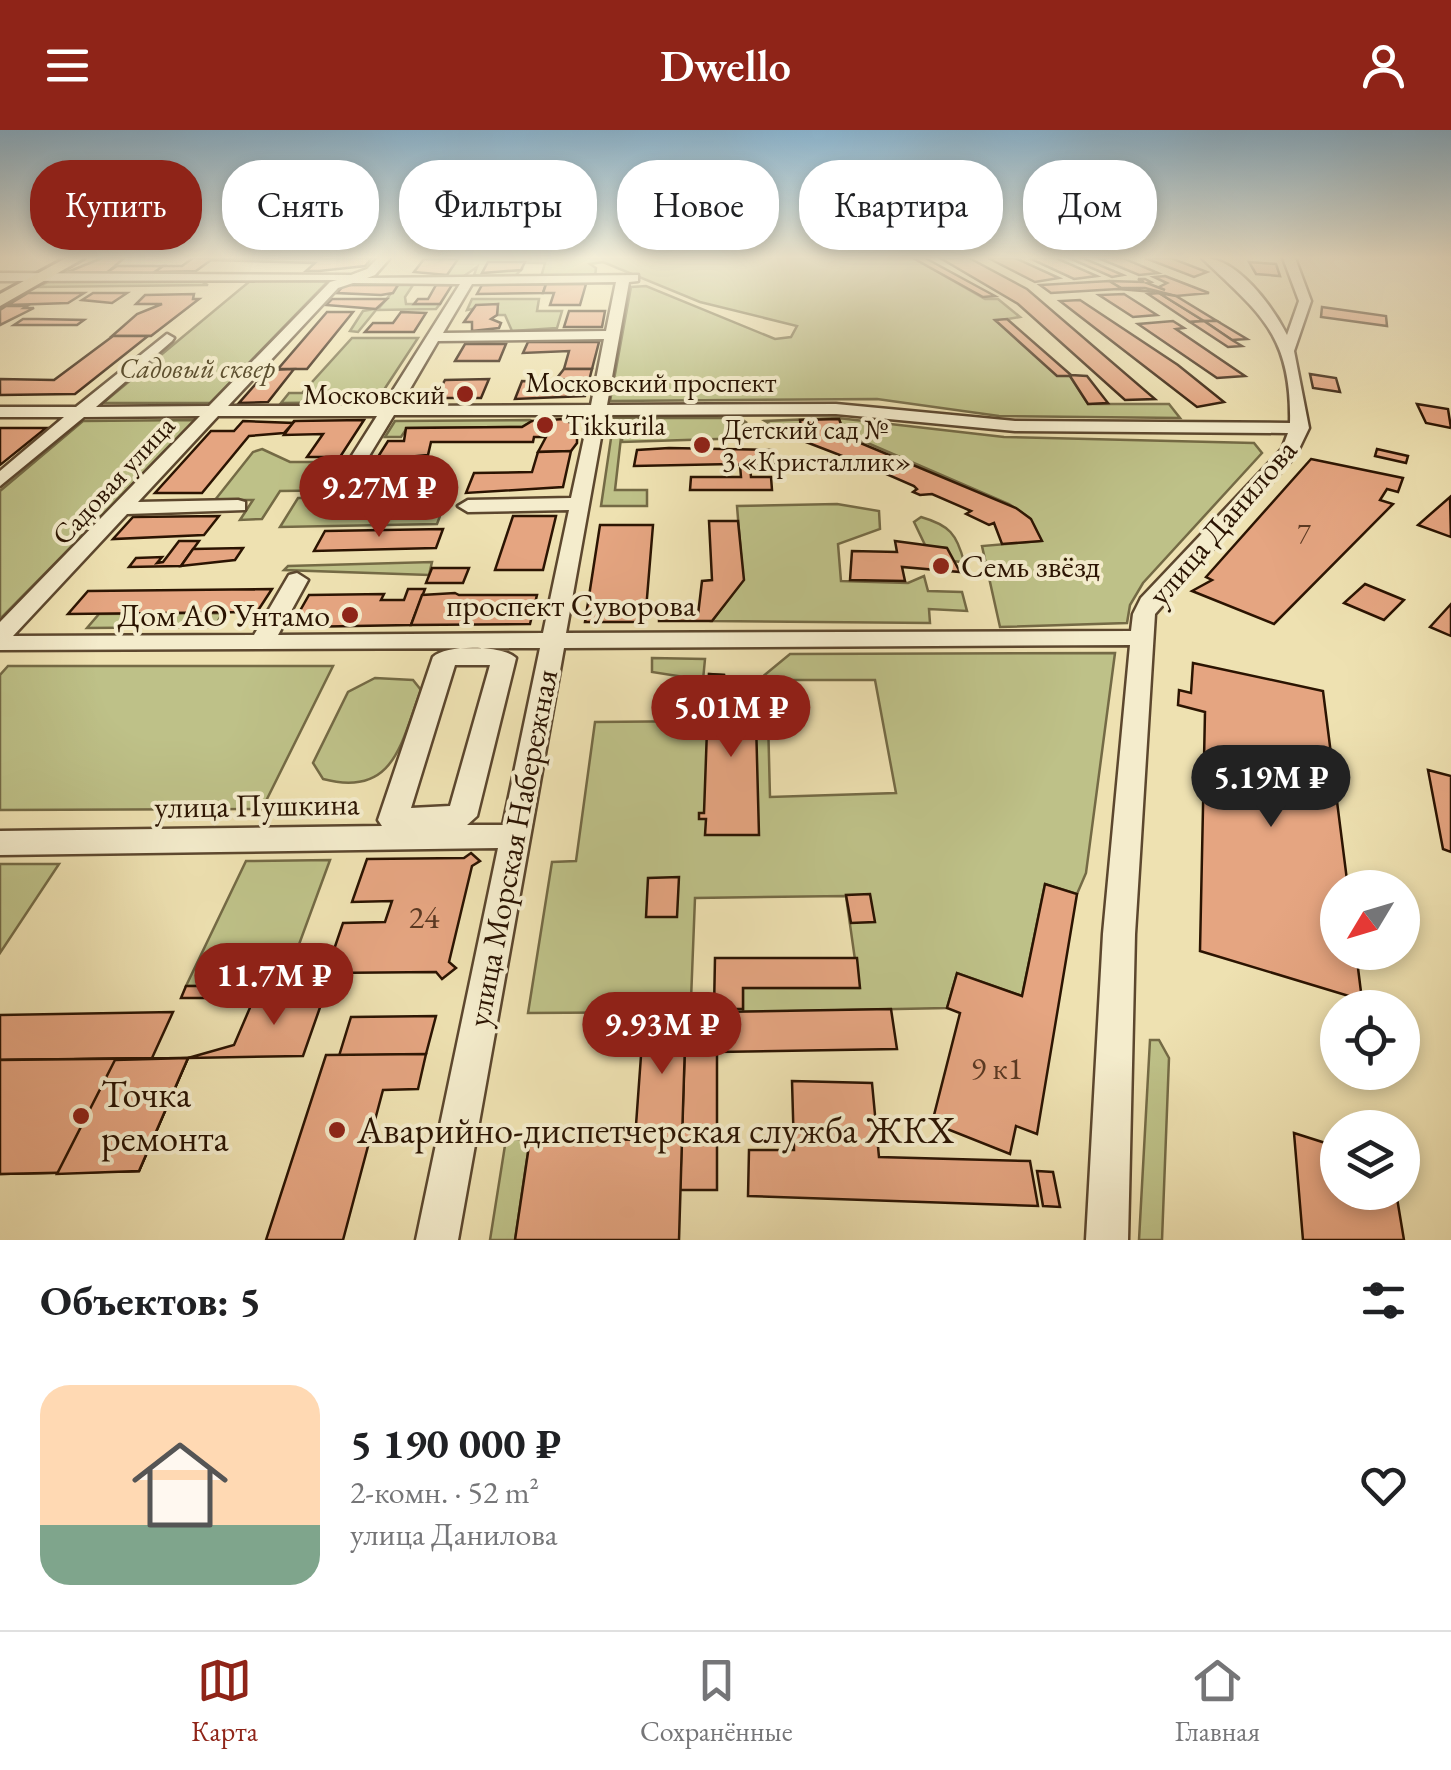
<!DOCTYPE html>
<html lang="ru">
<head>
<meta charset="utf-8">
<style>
	body { margin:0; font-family:"EB Garamond",serif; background:#f2f2f2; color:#202124; height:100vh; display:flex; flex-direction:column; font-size:38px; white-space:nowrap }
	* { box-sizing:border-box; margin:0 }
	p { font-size:32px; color:#757577 }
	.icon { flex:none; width:55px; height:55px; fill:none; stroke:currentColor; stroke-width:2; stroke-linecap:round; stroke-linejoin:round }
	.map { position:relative; height:1110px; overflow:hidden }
	.side { display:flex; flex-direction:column; background:#fff; flex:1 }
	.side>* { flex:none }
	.hud { position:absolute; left:30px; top:30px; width:1392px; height:90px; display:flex; gap:20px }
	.needle { width:65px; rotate:232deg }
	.controls { position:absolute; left:1320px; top:740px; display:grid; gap:20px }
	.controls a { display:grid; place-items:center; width:100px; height:100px; border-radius:50%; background:#fff; box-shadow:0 5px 15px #0003; font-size:50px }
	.price { position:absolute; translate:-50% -85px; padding:0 22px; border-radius:35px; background:#8f2418; color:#fff; font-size:32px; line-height:65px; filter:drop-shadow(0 2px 5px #0008) }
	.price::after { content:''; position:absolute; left:50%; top:60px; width:30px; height:22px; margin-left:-15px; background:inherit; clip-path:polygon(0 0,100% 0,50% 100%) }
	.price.current { background:#222; color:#fff }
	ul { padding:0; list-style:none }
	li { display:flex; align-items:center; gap:30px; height:250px; padding:0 40px }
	li span { display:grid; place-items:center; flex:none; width:280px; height:200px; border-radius:30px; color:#555 }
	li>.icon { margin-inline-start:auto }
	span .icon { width:120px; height:120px; fill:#fffc; stroke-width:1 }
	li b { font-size:42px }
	h2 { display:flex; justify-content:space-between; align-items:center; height:120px; padding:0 40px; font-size:42px }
	.chip { padding:0 35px; border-radius:40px; background:#fff; box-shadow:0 5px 15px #0003; font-size:35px; line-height:90px }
	.chip.current { background:#8f2418; color:#fff }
	header { display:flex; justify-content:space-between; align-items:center; height:130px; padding:0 40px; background:#8f2418; color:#fff; font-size:45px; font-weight:600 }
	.dock { display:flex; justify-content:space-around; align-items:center; height:140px; border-top:2px solid #e0e0e0; background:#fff; font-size:28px; color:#757577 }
	.dock a { display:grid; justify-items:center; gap:5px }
	.dock .current { color:#8f2418 }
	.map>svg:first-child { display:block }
	.green { fill:#bec188; stroke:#746a45; stroke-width:2.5; fill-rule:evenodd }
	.building { fill:#e5a581; stroke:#2b1402; stroke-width:2.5 }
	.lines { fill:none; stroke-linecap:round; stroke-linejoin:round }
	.minor-casing { stroke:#5c472e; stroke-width:5 }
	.major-casing { stroke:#2b1402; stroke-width:6 }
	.minor { fill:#f4eccc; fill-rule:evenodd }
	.major { fill:#eee1b1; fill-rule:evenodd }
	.poi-dot { fill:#8f2418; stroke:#f4eccc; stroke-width:4 }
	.labels { text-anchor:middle; stroke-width:8; stroke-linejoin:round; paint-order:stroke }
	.far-park-label { font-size:28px; font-style:italic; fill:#5e5131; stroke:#f4eccc }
	.far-street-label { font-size:28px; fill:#2b1402; stroke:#f4eccc }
	.far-poi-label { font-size:28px; fill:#2b1402; stroke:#f4eccc; text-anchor:start }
	.number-label { font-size:28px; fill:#5a3822 }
	.street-label { font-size:32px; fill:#2b1402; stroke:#f4eccc }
	.poi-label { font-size:32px; fill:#2b1402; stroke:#f4eccc; text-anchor:start }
	.near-number-label { font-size:32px; fill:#5a3822 }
	.near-poi-label { font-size:38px; fill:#2b1402; stroke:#f4eccc; text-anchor:start }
</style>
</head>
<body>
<header><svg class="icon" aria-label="menu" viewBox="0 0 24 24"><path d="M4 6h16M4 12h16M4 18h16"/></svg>Dwello<svg class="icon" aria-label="person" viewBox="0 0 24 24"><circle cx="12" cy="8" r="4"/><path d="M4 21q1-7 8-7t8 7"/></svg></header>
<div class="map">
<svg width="1451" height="1110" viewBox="0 0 1451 1110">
	<rect width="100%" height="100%" fill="#eee1b1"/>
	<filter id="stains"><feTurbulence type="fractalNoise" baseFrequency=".002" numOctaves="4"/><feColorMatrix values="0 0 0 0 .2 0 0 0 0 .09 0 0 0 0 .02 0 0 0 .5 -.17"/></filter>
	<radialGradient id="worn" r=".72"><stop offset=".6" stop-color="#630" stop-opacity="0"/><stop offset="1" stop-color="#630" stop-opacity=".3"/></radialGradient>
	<g class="green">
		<polygon points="438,128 913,128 985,169 998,169 1020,187 996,191 1070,246 1088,274 1169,274 1180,288 999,286 877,269 610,271 631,157 646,156 775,209 791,207 797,196 700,172 603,132 590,134 596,138 595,147 541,147 545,133 488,132 483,142 521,140 515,146 479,146 474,145 477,137 461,148 418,148 447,145"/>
		<polygon points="53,149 196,149 208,155 39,157"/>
		<polygon points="329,150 210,273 103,273 250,151"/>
		<polygon points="398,155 413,155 405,167 406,174 440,174 436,179 376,180 358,202 350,201 363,181 379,178"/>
		<polygon points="472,169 539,169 537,181 562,181 557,198 512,201 505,185 497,185 498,174 467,180"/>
		<polygon points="352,208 418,208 376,272 281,273 289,263 302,263"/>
		<polygon points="614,288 740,288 747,293 742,292 749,308 622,312 623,290 615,360 647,360 647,376 601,376"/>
		<polygon points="838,288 1004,307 1254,313 1262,323 1143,453 1130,475 1127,493 1000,497 982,416 1041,411 1030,388 1009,374 842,302 839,289 801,290 802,304 787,305 765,291"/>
		<polygon points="196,290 0,489 0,361 83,291"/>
		<polygon points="395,291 530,290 532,291 522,297 407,298 401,307 385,307"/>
		<polygon points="262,319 290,332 343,332 327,352 363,354 360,360 280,361 262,389 240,390 253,370 215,370 253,322"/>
		<polygon points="448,365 437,394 280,397 298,368"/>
		<polygon points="837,374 879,381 880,399 838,414 841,451 908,453 924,446 928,461 962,462 967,481 929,479 930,493 712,491 743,450 737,376"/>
		<path d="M 921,387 C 949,395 957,404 964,432 L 951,431 L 946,418 L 926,417 L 914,392 Z"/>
		<polygon points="432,432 429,445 284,440 288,436"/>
		<polygon points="223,483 214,497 87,498 99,484"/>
		<path d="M 1115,523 L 1086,743 L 1077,764 L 1045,754 L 1022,866 L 957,843 L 947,878 L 743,882 L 743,858 L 859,858 L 846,766 L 695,768 L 691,870 L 686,882 L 528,883 L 552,732 L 576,731 L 595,592 L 707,591 L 709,544 L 724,545 L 725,553 L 755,553 L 790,524 ZM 767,550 L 875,550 L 896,663 L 770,667 Z"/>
		<polygon points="652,528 705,529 703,550 652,542"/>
		<polygon points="8,536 333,536 262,679 0,680 0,545"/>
		<path d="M 375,548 L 413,550 L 421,560 C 401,612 395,668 323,649 L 313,633 L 348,562 Z"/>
		<polygon points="330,730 290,839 283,844 219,846 215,856 186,856 246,731"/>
		<polygon points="0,734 59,734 0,823"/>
		<polygon points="1150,910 1159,910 1169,928 1162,1110 1139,1110"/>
		<polygon points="506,1009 530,1009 515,1110 490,1110"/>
	</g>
	<g class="building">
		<polygon points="102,128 124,128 108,142 65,143"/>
		<polygon points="193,128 372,128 365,136 319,141 306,141 315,133 211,130 196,141 154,142 163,136 182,136"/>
		<polygon points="913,128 925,128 995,166 983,167"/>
		<polygon points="940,128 969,128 1027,159 1155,269 1125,270 1018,174"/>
		<polygon points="988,128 1015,128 1059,148 1035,152"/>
		<polygon points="1029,128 1056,128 1097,146 1074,149"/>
		<polygon points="1069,128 1083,128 1123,145 1112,147"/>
		<polygon points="1098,128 1123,128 1158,143 1139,145"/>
		<polygon points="1145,128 1171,128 1207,142 1194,147"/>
		<polygon points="424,129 458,129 447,145 414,142"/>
		<polygon points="488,132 525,132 521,140 482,143"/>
		<polygon points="1249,132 1276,134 1280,146 1256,144"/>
		<polygon points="117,136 163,136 153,143 106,143"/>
		<polygon points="1165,146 1209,163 1176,166 1145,158 1121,158 1109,151 1144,152 1138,149 1145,149 1151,152 1147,153 1165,160 1159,157 1167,153 1154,147"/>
		<polygon points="1109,151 1121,158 1155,162 1118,159 1051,163 1040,155"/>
		<polygon points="546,154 543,163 477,164 482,155"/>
		<polygon points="546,154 586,154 580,175 550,175 554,163 543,163"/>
		<polygon points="344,155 398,155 393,163 381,165 337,163"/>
		<polygon points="436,155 452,155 440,174 414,174 418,169 428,169"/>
		<polygon points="28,163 84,163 68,173 8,175"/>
		<polygon points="93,163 127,163 112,173 82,170"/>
		<polygon points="1159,163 1204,191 1190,192 1148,164"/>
		<polygon points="1159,163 1176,166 1217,191 1204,191"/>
		<polygon points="194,164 193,169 199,169 151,206 112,206 137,184 162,174 136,174 145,165"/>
		<polygon points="1124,164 1157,185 1133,187 1099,165"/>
		<polygon points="332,169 387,169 376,179 326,175"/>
		<polygon points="1080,170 1178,235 1224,272 1197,277 1060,171"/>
		<polygon points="498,174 497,185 491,189 501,193 499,198 472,201 472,192 464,192 476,175"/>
		<polygon points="6,176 27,176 24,178 34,178 0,195 0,180"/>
		<polygon points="1322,177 1386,186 1387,196 1321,187"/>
		<polygon points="569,181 605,181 602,197 564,197"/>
		<polygon points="327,182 353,182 307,239 278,239"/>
		<polygon points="401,182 426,183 414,202 365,202 373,193 393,193"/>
		<polygon points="23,189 37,189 84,190 77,195 14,195"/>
		<polygon points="1007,189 1071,245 1087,246 1108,273 1088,274 1070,246 1057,246 995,190"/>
		<polygon points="1173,191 1184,198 1176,199 1245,246 1217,248 1138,194"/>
		<polygon points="1204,191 1217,191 1247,209 1232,210"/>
		<polygon points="1204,191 1232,210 1242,216 1228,217 1190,192"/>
		<polygon points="113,206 148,206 75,264 0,265 0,249 54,250"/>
		<polygon points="528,212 599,212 592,239 564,239 569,221 523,223"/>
		<polygon points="465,214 506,214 499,231 455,231"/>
		<polygon points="294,239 268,272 239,273 268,240"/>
		<polygon points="564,239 592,239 585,266 515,269 522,251 554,252 562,249 557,248"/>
		<polygon points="1310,244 1336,248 1340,262 1313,258"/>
		<polygon points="489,249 481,268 435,268 445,250"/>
		<polygon points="1417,274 1448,279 1451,298 1426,293"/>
		<polygon points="564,289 577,297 577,313 571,321 538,322 546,307 534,307 533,312 431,312 428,325 376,330 388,311 404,311 406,298 522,297 532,291"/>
		<polygon points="839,289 846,307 1016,378 1031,389 1042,411 1002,414 994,393 989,395 966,384 971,381 932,364 920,365 913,362 917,359 914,356 875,339 865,340 857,337 858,332 793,307 813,306 802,304 800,290"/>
		<polygon points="364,290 340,327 307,327 323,304 284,305 294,291"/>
		<polygon points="243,291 293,293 284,303 249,306 202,363 155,363 211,301 234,301"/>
		<polygon points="0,298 46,298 0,335"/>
		<polygon points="669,318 773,320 775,335 750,335 751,347 771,347 772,360 690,360 691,347 741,347 740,335 733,334 634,336 637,320"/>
		<polygon points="1377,319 1408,326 1406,333 1375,326"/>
		<polygon points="571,321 563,357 466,363 474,343 532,342 538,322"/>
		<polygon points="1311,329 1403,348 1398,362 1387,359 1380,370 1393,374 1274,494 1192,461 1212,450 1206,447"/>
		<polygon points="405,350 401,360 360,360 365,351"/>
		<polygon points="1450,367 1451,407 1418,395"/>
		<polygon points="219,386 204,405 113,409 133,387"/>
		<polygon points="513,386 556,386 543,440 495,440"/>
		<polygon points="709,391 738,391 744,450 712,491 659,491 659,485 698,485 702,451 712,450"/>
		<polygon points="600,395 653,395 645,492 585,492"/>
		<polygon points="443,399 436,418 314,421 325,401"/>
		<polygon points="179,411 199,411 181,436 129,437 136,428 162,427 157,433 163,432"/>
		<polygon points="895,411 947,418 960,442 902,437 905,451 850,450 852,421 897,422"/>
		<polygon points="243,418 235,430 181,436 193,419"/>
		<polygon points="432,438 469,438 463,453 426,453"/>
		<polygon points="1365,454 1404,470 1384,490 1344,473"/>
		<polygon points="272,459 257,482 68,484 88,461"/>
		<polygon points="408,459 425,459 411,495 299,497 293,493 309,465 384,464 381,470 404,470"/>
		<polygon points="455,463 459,465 537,465 530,494 411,495 422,465"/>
		<polygon points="1451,474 1451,506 1430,497"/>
		<polygon points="1193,533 1323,561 1348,758 1338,758 1338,822 1356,822 1362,870 1200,821 1205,582 1178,575 1179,560 1191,563"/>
		<polygon points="709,544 724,545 724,553 755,553 759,705 705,705 706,689 699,689 699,683 704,683"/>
		<polygon points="1428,640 1451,646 1451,722 1443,719"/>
		<polygon points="471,723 480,731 472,736 449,832 456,838 442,849 436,842 326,843 343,793 385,792 392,771 352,772 367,729 464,728"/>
		<polygon points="679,747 677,787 646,787 648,748"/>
		<polygon points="1045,754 1077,764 1037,1004 1016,996 1010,1024 932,993 960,883 947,878 957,843 1022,866"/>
		<polygon points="870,764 875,792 851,793 846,765"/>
		<polygon points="715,828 857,828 860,858 743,858 743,879 714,879"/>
		<polygon points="186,856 215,856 210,868 181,868"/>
		<polygon points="294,858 300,866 324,866 303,926 188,928 234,915 255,866 282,866"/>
		<polygon points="891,879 897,919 717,922 717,882"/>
		<polygon points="173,882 152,928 0,930 0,885"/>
		<polygon points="686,882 717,882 717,1060 680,1060"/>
		<polygon points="686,882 682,1010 635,1009 644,884"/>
		<polygon points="436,886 426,924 339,926 351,887"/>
		<polygon points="426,924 418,959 383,960 343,1110 266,1110 326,925"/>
		<polygon points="188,928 139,1041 0,1044 0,930"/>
		<polygon points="188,928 139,1041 0,1044 0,930"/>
		<polygon points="188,928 139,1041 57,1044 115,930"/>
		<polygon points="792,951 872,953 879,1027 1030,1031 1038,1076 748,1066 749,1020 794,1020"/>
		<polygon points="1294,1003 1338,1017 1338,1062 1396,1062 1404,1110 1303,1110"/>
		<polygon points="530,1009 682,1010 679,1110 515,1110"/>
		<polygon points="1037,1041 1053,1042 1060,1077 1043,1076"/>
	</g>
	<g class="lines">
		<g class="minor-casing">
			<path id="minor" d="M 378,128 L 390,128 L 375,145 L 367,148 L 638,145 L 638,151 L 629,152 L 607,275 L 836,274 L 1015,291 L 1290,293 C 1292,204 1259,183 1202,128 C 1236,126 1273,177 1287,205 L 1299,171 L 1283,128 L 1295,128 L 1311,171 L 1294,221 L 1309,298 L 1296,325 L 1155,484 L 1135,804 L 1128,1110 L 1086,1110 L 1103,804 L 1130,515 L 564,518 L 458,1110 L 416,1110 L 498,718 L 0,725 L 0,701 L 382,696 L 378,690 L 433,527 C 446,514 503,515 516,528 L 477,686 L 467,695 L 503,695 L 540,518 L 0,520 L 0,492 L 200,286 L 84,287 L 0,356 L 0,341 L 64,287 L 0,287 L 0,277 L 76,277 L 167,204 L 174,208 L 172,211 L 96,277 L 209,276 L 330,152 L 337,150 L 0,151 L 0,143 L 351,145 L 367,139 ZM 616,152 L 606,201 L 443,203 L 472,154 ZM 353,153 L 460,154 L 383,276 L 228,276 L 338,158 ZM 604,209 L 591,275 L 400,276 L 438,211 ZM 836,284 L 1015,301 L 1288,303 L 1282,319 L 1141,468 L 1133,484 L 1131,501 L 566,503 L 605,285 ZM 394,285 L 589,285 L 571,368 L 468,370 L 458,376 L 468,382 L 569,380 L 543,503 L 278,505 L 308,450 L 297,443 L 289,445 L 254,505 L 13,506 L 127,384 L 245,380 L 245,372 L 238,370 L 138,372 L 218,286 L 377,286 L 346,335 L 355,340 L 361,339 ZM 455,535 L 490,535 L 450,676 L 411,678 Z"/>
		</g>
		<g class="major-casing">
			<polygon id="major" points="66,128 84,128 0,176 0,164"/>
		</g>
		<use href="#minor" class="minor"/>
		<use href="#major" class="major"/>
	</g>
	<linearGradient id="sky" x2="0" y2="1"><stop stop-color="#8ab7d4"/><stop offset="0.45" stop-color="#f7f2dc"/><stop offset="1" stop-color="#f7f2dc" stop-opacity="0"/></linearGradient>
	<rect width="1451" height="283" fill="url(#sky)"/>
	<g class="poi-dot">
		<circle cx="465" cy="264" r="10"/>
		<circle cx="545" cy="295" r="10"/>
		<circle cx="702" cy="315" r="10"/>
		<circle cx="941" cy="436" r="10"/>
		<circle cx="350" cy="485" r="10"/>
		<circle cx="81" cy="986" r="10"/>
		<circle cx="337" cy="1000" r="10"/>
	</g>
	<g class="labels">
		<g class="far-park-label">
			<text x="197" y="248">Садовый сквер</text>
		</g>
		<g class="far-street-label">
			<text x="651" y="262">Московский проспект</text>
			<text transform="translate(113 350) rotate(-47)" y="10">Садовая улица</text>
		</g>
		<g class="far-poi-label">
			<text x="445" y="274" text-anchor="end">Московский</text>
			<text x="565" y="305">Tikkurila</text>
			<text x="722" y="309">Детский сад №<tspan x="722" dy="32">3 «Кристаллик»</tspan></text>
		</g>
		<g class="number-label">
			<text x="1304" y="413">7</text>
		</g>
		<g class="street-label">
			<text transform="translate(1222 392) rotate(-49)" y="11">улица Данилова</text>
			<text x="571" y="486">проспект Суворова</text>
			<text transform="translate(257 675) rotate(-1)" y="11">улица Пушкина</text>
			<text transform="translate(512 718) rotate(-79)" y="11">улица Морская Набережная</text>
		</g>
		<g class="poi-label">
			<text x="961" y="447">Семь звёзд</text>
			<text x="330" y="496" text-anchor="end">Дом АО Унтамо</text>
		</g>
		<g class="near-number-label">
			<text x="424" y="798">24</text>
			<text x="997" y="949">9 к1</text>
		</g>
		<g class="near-poi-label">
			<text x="101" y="977">Точка<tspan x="101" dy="44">ремонта</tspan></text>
			<text x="357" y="1013">Аварийно-диспетчерская служба ЖКХ</text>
		</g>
	</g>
	<rect width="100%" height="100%" filter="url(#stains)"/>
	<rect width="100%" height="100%" fill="url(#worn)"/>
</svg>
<div class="controls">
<a><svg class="needle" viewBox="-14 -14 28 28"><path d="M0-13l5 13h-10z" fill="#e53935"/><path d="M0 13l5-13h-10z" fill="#757577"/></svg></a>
<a><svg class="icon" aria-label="locate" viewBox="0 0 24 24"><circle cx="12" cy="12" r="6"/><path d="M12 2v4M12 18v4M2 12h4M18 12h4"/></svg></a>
<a><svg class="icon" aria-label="layers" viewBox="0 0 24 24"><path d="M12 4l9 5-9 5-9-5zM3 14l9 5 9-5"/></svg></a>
</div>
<b class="price" style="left:379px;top:410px">9.27M ₽</b>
<b class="price" style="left:731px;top:630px">5.01M ₽</b>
<b class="price current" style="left:1271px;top:700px">5.19M ₽</b>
<b class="price" style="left:274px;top:898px">11.7M ₽</b>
<b class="price" style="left:662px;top:947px">9.93M ₽</b>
<div class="hud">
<a class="chip current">Купить</a>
<a class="chip">Снять</a>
<a class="chip">Фильтры</a>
<a class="chip">Новое</a>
<a class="chip">Квартира</a>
<a class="chip">Дом</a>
</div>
</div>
<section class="side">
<h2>Объектов: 5<svg class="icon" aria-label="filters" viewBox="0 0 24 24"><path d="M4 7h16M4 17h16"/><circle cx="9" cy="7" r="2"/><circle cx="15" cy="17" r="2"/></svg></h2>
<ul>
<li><span style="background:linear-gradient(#ffd9b3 70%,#7fa58c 0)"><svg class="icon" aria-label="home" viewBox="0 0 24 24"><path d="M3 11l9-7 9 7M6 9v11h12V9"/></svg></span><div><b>5 190 000 ₽</b><p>2-комн. · 52 m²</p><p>улица Данилова</p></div><svg class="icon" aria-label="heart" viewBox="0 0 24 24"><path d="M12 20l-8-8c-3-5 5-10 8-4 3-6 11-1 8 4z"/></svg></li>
</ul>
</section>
<nav class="dock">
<a class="current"><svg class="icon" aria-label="map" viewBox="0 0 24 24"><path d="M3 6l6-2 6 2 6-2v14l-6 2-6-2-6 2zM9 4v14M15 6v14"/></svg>Карта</a>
<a><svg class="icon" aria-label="saved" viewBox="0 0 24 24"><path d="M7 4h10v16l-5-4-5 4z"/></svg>Сохранённые</a>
<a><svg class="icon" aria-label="home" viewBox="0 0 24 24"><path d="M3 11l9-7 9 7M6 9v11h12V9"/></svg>Главная</a>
</nav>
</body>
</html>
